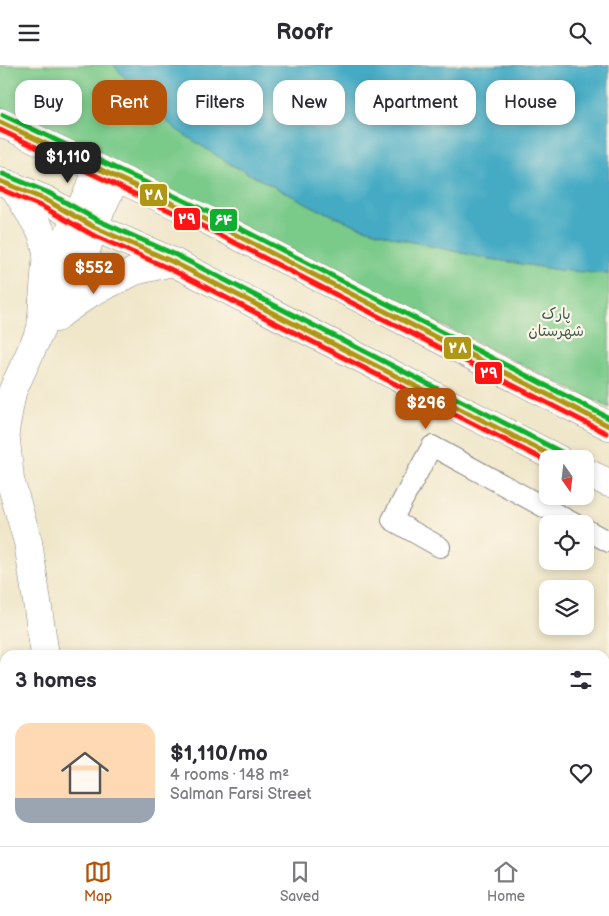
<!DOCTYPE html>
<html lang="en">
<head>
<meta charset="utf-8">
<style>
	body { margin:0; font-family:"Balsamiq Sans","Playpen Sans Arabic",sans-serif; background:#f7f7f7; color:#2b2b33; height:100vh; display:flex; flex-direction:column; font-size:19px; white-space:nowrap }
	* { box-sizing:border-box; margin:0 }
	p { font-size:16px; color:#7c7c81 }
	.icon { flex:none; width:28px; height:28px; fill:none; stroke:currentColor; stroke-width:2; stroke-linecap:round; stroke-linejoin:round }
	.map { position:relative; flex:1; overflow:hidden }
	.side { position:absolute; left:0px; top:585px; width:610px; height:196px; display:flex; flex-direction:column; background:#fff; border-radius:15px 15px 0 0; box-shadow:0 2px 8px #0003 }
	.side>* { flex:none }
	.hud { position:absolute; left:15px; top:15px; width:580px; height:45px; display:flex; gap:10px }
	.needle { width:32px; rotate:166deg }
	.controls { position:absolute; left:539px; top:385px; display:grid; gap:10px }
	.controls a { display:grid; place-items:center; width:55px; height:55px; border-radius:10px; background:#fff; box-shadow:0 2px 8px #0003; font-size:25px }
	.price { position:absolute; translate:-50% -42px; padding:0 11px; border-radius:10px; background:#b45309; color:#fff; font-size:16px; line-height:32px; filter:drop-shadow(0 1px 2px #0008) }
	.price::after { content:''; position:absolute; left:50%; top:30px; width:15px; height:11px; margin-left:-8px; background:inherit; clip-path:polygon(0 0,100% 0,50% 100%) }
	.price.current { background:#222; color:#fff }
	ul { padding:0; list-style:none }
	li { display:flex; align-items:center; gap:15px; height:125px; padding:0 15px }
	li+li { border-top:1px solid #e1e1e2 }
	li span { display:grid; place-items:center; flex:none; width:140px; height:100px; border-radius:15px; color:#555 }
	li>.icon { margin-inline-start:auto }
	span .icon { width:60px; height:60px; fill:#fffc; stroke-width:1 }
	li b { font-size:21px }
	h2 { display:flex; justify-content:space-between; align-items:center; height:60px; padding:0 15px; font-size:21px }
	.chip { padding:0 18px; border-radius:15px; background:#fff; box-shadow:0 2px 8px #0003; font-size:18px; line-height:45px }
	.chip.current { background:#b45309; color:#fff }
	header { display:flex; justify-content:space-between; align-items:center; height:65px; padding:0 15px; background:#fff; font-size:22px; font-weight:700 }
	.menu { display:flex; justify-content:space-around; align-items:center; height:70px; border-top:1px solid #e1e1e2; background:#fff; font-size:14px; color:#7c7c81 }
	.menu a { display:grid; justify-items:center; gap:2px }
	.menu .current { color:#b45309 }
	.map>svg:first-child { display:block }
	.green { fill:#7aca8a; stroke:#4e7662 }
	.water { fill:#44abc4; stroke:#336680 }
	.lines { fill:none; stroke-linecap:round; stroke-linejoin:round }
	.minor-casing { stroke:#898483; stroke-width:22 }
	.secondary-casing { stroke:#898483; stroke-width:29 }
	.primary-casing { stroke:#898483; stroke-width:29 }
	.minor { stroke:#fff; stroke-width:20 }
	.secondary { stroke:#fff; stroke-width:28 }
	.primary { stroke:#fff; stroke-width:28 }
	.bus-1-casing { stroke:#fcf5e5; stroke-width:9 }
	.bus-2-casing { stroke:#fcf5e5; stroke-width:9 }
	.bus-3-casing { stroke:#fcf5e5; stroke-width:9 }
	.bus-1 { stroke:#b09615; stroke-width:5 }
	.bus-2 { stroke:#ff1414; stroke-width:5 }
	.bus-3 { stroke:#0eb02f; stroke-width:5 }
	.labels { text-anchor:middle; stroke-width:4.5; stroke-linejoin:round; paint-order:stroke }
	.park-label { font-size:15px; fill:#415d57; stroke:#fcf5e5 }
	.line-badge { stroke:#fcf5e5; stroke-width:2 }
	.badge-label { font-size:14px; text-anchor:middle; font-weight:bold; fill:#fff }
</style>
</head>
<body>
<header><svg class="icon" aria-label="menu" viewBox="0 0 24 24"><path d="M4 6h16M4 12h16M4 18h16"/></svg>Roofr<svg class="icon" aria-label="search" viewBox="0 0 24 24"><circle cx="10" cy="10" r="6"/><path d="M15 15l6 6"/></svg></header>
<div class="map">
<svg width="609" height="781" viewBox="0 0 609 781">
	<rect width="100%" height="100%" fill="#fcf5e5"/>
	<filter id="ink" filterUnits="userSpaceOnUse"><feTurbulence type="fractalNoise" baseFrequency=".02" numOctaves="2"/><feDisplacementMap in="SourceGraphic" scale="10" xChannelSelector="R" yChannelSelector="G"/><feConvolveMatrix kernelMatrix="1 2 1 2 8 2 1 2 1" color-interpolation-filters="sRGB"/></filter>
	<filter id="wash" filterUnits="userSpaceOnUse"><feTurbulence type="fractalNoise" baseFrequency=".0096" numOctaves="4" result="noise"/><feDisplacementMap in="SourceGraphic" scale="20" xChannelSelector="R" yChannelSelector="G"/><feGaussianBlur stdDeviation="1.12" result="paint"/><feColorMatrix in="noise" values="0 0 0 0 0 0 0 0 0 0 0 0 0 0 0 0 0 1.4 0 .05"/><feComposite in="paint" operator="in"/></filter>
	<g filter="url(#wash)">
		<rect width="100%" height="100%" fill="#f0e7cb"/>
		<polygon class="green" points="0,0 114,0 146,38 230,99 318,144 358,161 404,175 485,193 559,205 609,209 609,343 0,42"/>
		<polygon class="water" points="114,0 609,0 609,209 559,205 485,193 404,175 358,161 318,144 230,99 177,65 146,38"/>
	</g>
	<g filter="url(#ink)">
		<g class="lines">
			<g class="minor-casing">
				<g id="minor">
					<polyline points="585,464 609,477"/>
					<polyline points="440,482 392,455 432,381 575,459"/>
					<polyline points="0,637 5,637"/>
					<polyline points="0,719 5,720"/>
					<polyline points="605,744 609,746"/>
					<polyline points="341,776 343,776"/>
					<polyline points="419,776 431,781"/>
					<polyline points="180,781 181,776"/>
					<polyline points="471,781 473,776"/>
				</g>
			</g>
			<g class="secondary-casing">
				<g id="secondary">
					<path d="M 56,253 C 75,237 85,186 93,163 C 100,146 108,129 116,113"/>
					<polyline points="45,590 28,477 10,415 5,365 12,327 41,264 43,236 63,180 99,104"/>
					<polyline points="93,776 94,781"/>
				</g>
			</g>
			<g class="primary-casing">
				<g id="primary">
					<polyline points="0,57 205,154 609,361"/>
					<polyline points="0,116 46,135 94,162 173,197 558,394"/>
					<polyline points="14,122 42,168 47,187 43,236"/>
					<polyline points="60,249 90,228 135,206 173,197"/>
					<polyline points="585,407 609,418"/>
				</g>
			</g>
			<use href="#minor" class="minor"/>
			<use href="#secondary" class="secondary"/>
			<use href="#primary" class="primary"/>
			<g class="bus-1-casing">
				<g id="bus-1">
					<polyline points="0,57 205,154 609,361"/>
					<polyline points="0,116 46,135 94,162 173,197 558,394"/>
				</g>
			</g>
			<g class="bus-2-casing">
				<g id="bus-2">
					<polyline points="0,65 202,161 606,368"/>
					<polyline points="0,124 43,142 91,169 170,204 548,397"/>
				</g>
			</g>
			<g class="bus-3-casing">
				<g id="bus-3">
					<polyline points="3,50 208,147 609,353"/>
					<polyline points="3,109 49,128 97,155 176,190 561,387"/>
				</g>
			</g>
			<use href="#bus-1" class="bus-1"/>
			<use href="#bus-2" class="bus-2"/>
			<use href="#bus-3" class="bus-3"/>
		</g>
	</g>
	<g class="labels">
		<g class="park-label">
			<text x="556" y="254">پارک<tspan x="556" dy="17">شهرستان</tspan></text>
		</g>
	</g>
	<g class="line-badge">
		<rect x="139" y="118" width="29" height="24" rx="5" fill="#b09615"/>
		<rect x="173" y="142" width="28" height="24" rx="5" fill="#ff1414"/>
		<rect x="209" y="143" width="29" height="24" rx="5" fill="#0eb02f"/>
		<rect x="443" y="271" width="29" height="24" rx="5" fill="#b09615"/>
		<rect x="474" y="296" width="29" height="24" rx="5" fill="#ff1414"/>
	</g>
	<g class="badge-label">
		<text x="154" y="135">۲۸</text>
		<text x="187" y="159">۲۹</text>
		<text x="224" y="160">۶۴</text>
		<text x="458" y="288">۲۸</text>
		<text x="489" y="313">۲۹</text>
	</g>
</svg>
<div class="controls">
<a><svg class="needle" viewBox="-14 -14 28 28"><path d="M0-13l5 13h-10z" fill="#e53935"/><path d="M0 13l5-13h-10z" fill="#7c7c81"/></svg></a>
<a><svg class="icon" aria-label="locate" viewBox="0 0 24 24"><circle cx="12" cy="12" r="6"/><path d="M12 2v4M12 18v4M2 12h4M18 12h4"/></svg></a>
<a><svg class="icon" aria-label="layers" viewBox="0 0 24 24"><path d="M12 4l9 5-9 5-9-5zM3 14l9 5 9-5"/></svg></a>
</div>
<b class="price current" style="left:68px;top:119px">$1,110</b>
<b class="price" style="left:94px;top:230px">$552</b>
<b class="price" style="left:426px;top:365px">$296</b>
<div class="hud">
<a class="chip">Buy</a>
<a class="chip current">Rent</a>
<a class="chip">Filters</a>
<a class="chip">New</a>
<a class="chip">Apartment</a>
<a class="chip">House</a>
</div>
<section class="side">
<h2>3 homes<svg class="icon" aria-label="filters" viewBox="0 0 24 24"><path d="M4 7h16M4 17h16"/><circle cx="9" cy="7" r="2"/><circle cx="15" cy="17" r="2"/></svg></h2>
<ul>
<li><span style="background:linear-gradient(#ffd9b3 75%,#9aa5b1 0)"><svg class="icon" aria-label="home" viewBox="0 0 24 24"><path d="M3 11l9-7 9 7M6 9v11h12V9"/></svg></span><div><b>$1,110/mo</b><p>4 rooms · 148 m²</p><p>Salman Farsi Street</p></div><svg class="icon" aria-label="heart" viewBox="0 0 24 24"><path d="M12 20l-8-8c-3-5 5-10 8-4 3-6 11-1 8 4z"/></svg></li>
</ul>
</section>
</div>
<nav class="menu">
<a class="current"><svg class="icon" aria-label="map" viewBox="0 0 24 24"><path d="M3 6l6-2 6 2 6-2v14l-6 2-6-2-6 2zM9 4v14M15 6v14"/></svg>Map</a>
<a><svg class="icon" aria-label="saved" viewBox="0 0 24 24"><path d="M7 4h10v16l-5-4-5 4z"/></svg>Saved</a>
<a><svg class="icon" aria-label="home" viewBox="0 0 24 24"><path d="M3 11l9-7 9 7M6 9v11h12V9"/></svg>Home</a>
</nav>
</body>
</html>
